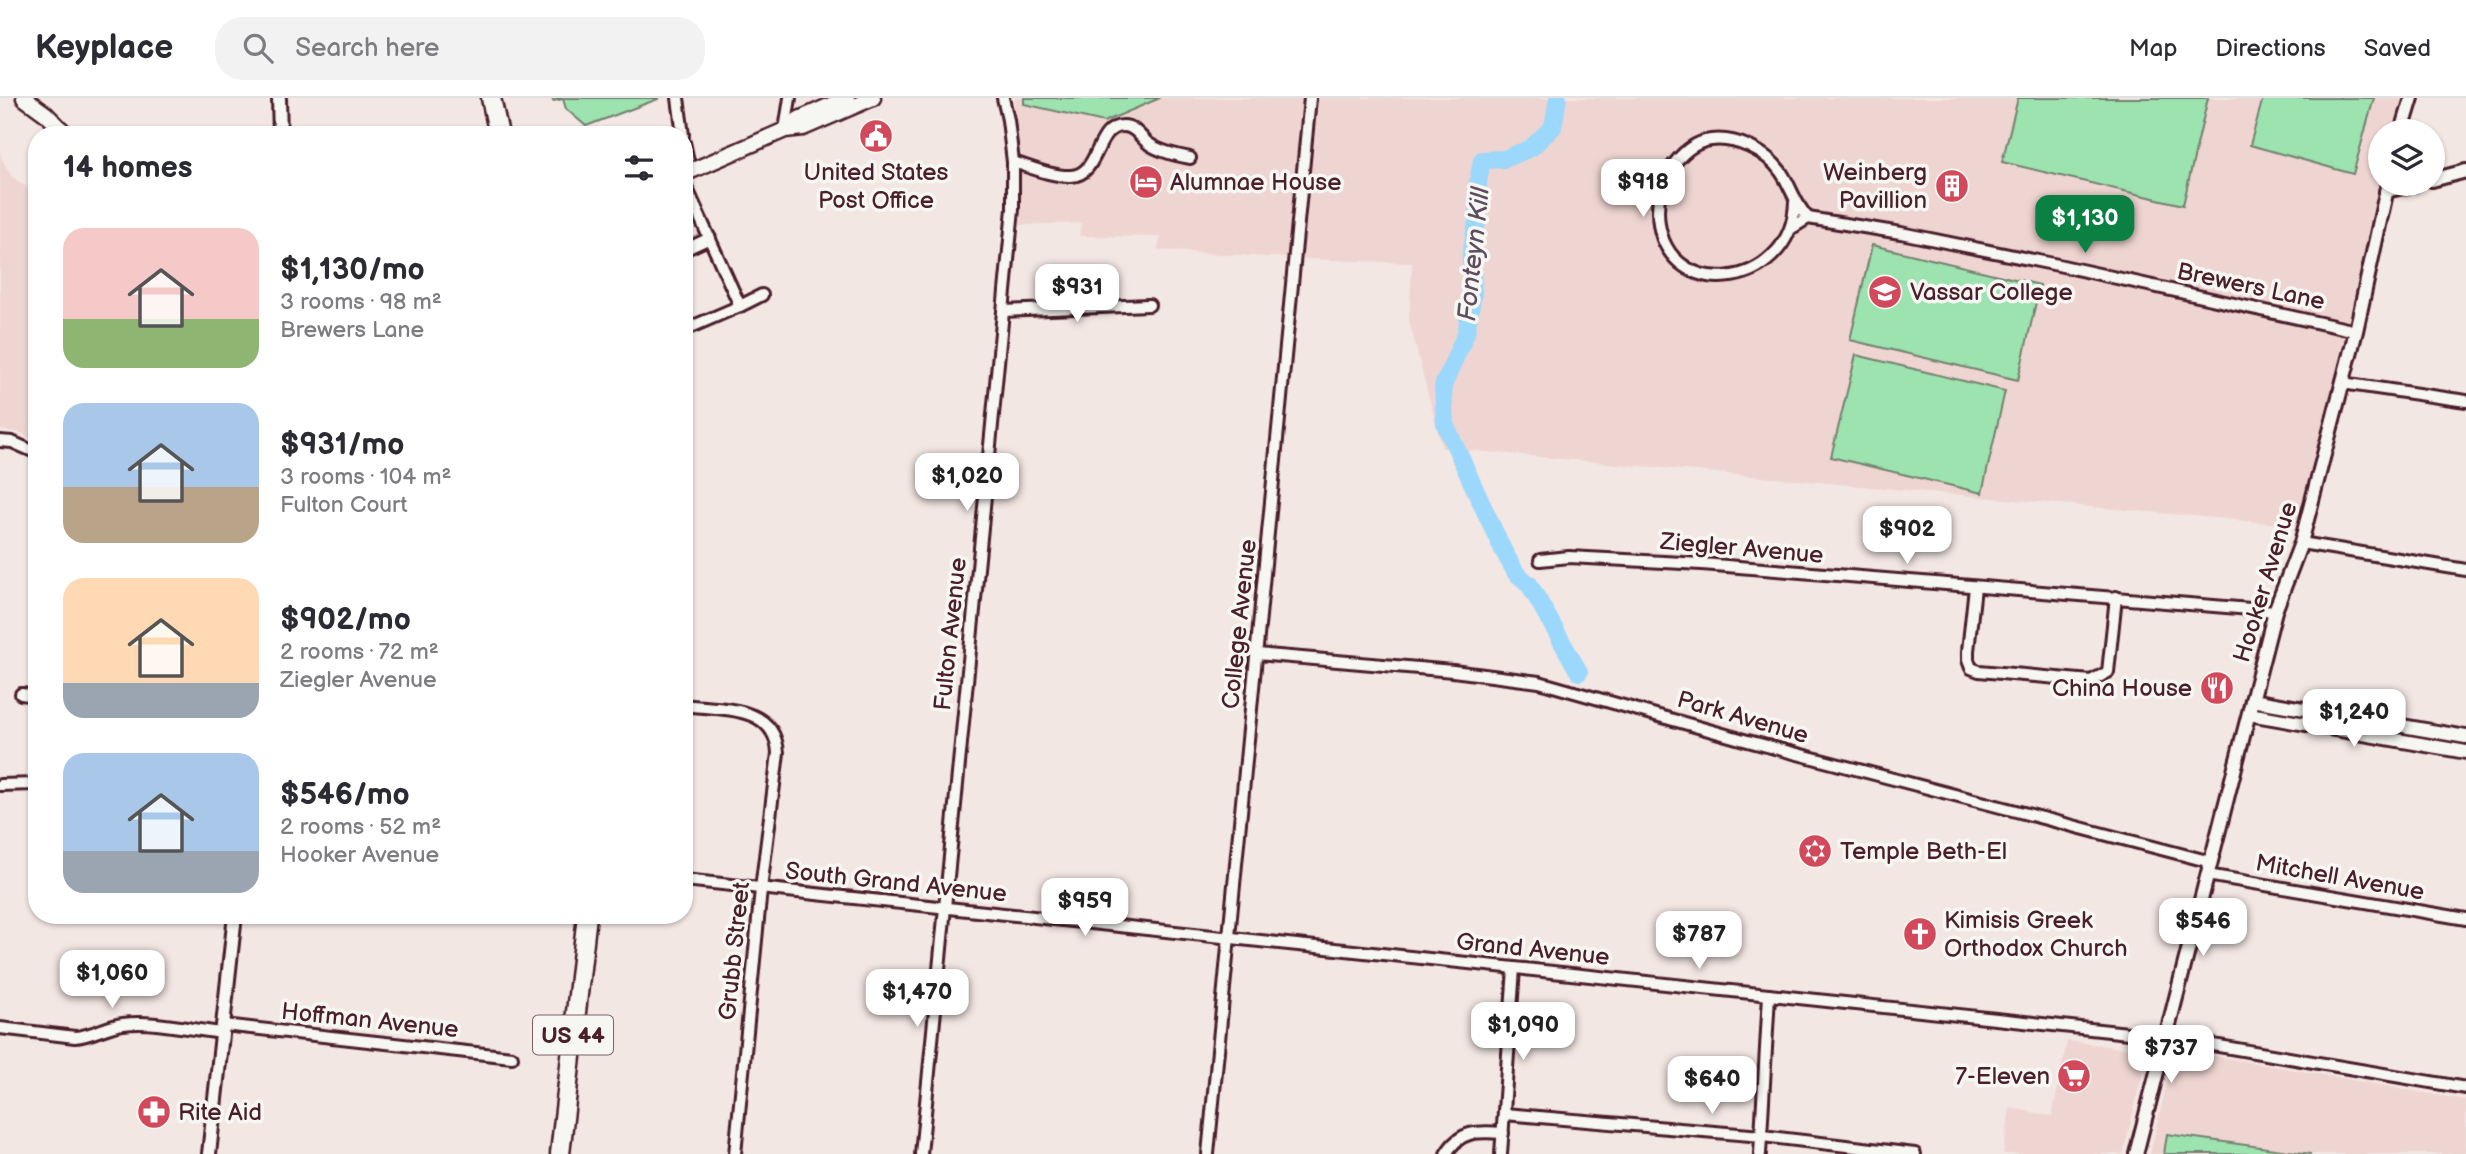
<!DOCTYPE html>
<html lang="en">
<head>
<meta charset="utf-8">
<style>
	body { margin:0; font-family:"Balsamiq Sans",sans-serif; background:#f2f2f3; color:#2b2b33; height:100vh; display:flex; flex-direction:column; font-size:26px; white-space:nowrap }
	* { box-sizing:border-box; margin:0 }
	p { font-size:23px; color:#7c7c81 }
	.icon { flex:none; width:38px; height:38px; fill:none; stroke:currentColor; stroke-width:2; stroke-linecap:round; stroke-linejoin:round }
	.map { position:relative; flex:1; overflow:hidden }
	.sheet { position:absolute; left:28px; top:28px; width:665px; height:798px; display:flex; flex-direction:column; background:#fff; border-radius:28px; box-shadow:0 2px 5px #0004 }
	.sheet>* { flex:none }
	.tools { position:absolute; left:2368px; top:21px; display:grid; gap:14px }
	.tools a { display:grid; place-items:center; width:77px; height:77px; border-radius:50%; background:#fff; box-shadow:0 2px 5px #0004; font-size:35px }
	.price { position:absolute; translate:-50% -60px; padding:0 16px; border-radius:14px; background:#fff; color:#222; font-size:23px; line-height:46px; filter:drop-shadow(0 2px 4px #0008) }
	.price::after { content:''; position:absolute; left:50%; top:42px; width:21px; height:16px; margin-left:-10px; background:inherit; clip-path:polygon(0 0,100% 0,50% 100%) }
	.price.selected { background:#0b8043; color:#fff }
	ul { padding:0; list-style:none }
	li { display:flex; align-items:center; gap:21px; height:175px; padding:0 35px }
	li span { display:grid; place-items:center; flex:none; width:196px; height:140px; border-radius:21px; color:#555 }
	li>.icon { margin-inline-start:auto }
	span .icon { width:84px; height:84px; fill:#fffc; stroke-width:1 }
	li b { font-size:30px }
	h2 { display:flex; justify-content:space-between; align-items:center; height:84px; padding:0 35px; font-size:30px }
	header { display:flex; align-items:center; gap:42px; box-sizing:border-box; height:98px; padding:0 35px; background:#fff; border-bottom:2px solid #e1e1e2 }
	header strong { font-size:33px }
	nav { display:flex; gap:38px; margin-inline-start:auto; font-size:24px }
	.search { width:490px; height:63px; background:#f2f2f3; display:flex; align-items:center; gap:18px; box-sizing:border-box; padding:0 24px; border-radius:28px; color:#7c7c81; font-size:26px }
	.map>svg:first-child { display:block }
	.built { fill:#efd5d1 }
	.green { fill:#9ce3b0; stroke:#73816e; stroke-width:2 }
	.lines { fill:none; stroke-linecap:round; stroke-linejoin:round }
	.river { stroke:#9bd8fc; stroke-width:18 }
	.minor-casing { stroke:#4a1f2b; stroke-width:16 }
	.tertiary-casing { stroke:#4a1f2b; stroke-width:18 }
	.secondary-casing { stroke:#4a1f2b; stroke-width:19 }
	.trunk-casing { stroke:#4a1f2b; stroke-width:23 }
	.minor { stroke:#f6f6f2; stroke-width:10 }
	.tertiary { stroke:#f6f6f2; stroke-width:12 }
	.secondary { stroke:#f6f6f2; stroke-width:14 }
	.trunk { stroke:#f6f6f2; stroke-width:18 }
	.labels { text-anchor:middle; stroke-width:7; stroke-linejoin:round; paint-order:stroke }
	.shield { fill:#f6f6f2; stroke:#7e6067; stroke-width:2 }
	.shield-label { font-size:23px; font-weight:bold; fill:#4a1f2b }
	.poi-label { font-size:24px; fill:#4a1f2b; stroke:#f6f6f2; text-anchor:start }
	.street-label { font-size:24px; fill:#4a1f2b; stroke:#f6f6f2 }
	.water-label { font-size:26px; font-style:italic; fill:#5e4d5f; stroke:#f6f6f2 }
</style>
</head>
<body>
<header>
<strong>Keyplace</strong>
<div class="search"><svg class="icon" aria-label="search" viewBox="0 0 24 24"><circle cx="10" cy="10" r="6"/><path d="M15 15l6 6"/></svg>Search here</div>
<nav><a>Map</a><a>Directions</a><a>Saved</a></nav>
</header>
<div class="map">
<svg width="2466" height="1056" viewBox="0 0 2466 1056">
	<rect width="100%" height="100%" fill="#f3e7e3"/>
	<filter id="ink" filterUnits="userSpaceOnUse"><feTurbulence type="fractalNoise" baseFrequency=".0143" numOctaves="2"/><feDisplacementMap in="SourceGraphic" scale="14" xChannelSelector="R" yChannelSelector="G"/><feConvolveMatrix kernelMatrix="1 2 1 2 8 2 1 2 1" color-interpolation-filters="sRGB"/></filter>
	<g filter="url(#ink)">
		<g class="built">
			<polygon points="1015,0 2411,0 2401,33 2380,33 2380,86 2387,86 2301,428 1442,350 1409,223 1412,165 1301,161 1157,152 1161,139 1079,138 1081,125 1020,127 1021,102 1014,69 1013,20"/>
			<polygon points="0,50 1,59 11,78 37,97 37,317 33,328 37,332 37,345 19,334 0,332"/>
			<polygon points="2067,943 2148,953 2123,1056 2003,1056 2010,1010 2052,1018"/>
			<polygon points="2175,951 2466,1002 2466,1056 2150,1056"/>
		</g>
		<g class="green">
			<polygon points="552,0 658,0 658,1 586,28 566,11 563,1 553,3"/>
			<polygon points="1024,0 1160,0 1104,24 1024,6"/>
			<polygon points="2018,0 2208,0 2183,107 2002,64"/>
			<polygon points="2263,0 2374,0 2353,76 2250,47"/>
			<polygon points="1872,147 2040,187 2018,282 1850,242"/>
			<polygon points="1856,257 2005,293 1982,395 1831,359"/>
			<polygon points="2167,1036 2311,1056 2164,1056"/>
		</g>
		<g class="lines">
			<polyline class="river" points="1558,0 1553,29 1531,50 1504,61 1482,62 1478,84 1477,124 1471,155 1473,195 1466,235 1443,288 1445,326 1503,452 1516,475 1529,486 1579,574"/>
			<g class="minor-casing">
				<g id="minor">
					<polyline points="678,0 683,37"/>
					<polyline points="785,32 790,0"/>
					<polyline points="684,44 690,73"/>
					<path d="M 1013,64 C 1030,69 1053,79 1071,78 C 1100,77 1095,28 1123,28 C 1135,28 1140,39 1149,46 C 1161,54 1176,57 1190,60"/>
					<polyline points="684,84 740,208 762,197"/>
					<path d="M 1795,104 C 1792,196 1659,208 1658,113 C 1658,99 1661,85 1669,73 C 1679,58 1692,44 1711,42 C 1736,39 1766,53 1781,74 C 1792,90 1794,105 1808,120"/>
					<polyline points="1792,130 1808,120 1901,135 2058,167 2356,233"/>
					<polyline points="684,152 710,140"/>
					<polyline points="1003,213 1149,207"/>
					<polyline points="684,232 740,208"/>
					<polyline points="2342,285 2466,303"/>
					<polyline points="0,343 12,344 37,355"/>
					<polyline points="2301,445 2466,472"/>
					<polyline points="1540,462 1569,459 1702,466 2275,513"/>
					<polyline points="1975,489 1968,553 1968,562 1971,570 1979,573 2091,583 2108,574 2116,499"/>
					<polyline points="1257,556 1453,573 1539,584 1744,642 2211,764"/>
					<polyline points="21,596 37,598"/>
					<path d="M 684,607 C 721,612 775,606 778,655 L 761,791 L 735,1056"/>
					<polyline points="0,687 37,686"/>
					<polyline points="2207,777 2466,821"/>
					<polyline points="684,782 2166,939 2466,990"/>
					<polyline points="224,927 512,959"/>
					<path d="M 0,930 L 75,939 C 92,938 106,928 123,926 C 155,922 191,932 223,935"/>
					<polyline points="1504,1016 1762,1038 1915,1056"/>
					<polyline points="921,1056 1013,111 1013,64 1008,22 1003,0"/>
					<polyline points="1208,1056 1310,0"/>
					<path d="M 1446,1056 C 1460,1032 1478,1033 1503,1035"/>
					<polyline points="1501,1056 1514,870"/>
					<polyline points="1760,1056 1769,897"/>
				</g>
			</g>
			<g class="tertiary-casing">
				<g id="tertiary">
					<polyline points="279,0 280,37"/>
					<polyline points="2402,33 2412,0"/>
					<polyline points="2432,82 2466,73"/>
					<polyline points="2386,93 2416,86"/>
					<polyline points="2252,602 2466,639"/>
					<polyline points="2249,616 2466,654"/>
					<polyline points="209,1056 235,817"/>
					<polyline points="2136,1056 2275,513 2301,445 2356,233 2388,86"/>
				</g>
			</g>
			<g class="secondary-casing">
				<g id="secondary">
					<polyline points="24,0 46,16 67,37"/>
					<polyline points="787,31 799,21 847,0"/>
					<polyline points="684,76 785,32 803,30 873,0"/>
				</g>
			</g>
			<g class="trunk-casing">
				<g id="trunk">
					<polyline points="491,0 499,37"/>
					<polyline points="560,1056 587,817"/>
				</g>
			</g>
			<use href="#minor" class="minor"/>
			<use href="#tertiary" class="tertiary"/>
			<use href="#secondary" class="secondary"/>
			<use href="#trunk" class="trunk"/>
		</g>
	</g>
	<defs>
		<g id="civic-disc" transform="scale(1.75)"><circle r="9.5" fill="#d1495b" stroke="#f6f6f2"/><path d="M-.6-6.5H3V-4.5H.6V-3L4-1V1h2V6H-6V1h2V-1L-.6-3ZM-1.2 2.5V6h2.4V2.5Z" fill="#fff"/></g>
		<g id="hotel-disc" transform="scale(1.75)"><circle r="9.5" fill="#d1495b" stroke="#f6f6f2"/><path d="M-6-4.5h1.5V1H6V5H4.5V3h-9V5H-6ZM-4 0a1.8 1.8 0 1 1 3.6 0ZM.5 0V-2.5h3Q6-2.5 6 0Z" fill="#fff"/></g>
		<g id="building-disc" transform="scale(1.75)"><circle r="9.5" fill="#d1495b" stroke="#f6f6f2"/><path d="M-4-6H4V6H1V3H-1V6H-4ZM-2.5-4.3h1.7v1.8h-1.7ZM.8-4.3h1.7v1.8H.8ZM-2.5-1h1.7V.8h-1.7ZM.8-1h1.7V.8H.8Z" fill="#fff"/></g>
		<g id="university-disc" transform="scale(1.75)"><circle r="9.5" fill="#d1495b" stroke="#f6f6f2"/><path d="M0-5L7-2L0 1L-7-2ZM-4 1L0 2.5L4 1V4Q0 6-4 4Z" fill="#fff"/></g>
		<g id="restaurant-disc" transform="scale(1.75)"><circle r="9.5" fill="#d1495b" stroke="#f6f6f2"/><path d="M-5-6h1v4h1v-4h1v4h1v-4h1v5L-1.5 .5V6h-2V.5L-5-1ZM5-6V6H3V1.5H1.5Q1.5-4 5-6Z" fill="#fff"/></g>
		<g id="synagogue-disc" transform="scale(1.75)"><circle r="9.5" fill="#d1495b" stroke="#f6f6f2"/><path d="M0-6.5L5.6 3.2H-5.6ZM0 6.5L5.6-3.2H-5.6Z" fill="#fff"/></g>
		<g id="church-disc" transform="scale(1.75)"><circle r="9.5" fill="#d1495b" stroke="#f6f6f2"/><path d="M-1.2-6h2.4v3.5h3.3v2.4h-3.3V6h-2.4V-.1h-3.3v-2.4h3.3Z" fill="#fff"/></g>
		<g id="supermarket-disc" transform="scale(1.75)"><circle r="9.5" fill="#d1495b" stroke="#f6f6f2"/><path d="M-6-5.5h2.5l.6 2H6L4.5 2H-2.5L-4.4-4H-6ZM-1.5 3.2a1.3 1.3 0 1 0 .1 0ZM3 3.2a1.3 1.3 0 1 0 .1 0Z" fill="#fff"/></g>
		<g id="pharmacy-disc" transform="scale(1.75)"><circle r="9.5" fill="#d1495b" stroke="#f6f6f2"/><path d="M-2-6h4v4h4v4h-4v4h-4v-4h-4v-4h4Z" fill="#fff"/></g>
	</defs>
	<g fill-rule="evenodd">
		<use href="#civic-disc" x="876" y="38"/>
		<use href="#hotel-disc" x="1146" y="84"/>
		<use href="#building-disc" x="1952" y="88"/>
		<use href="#university-disc" x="1885" y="194"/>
		<use href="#restaurant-disc" x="2217" y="590"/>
		<use href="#synagogue-disc" x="1815" y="753"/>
		<use href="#church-disc" x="1920" y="836"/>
		<use href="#supermarket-disc" x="2074" y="978"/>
		<use href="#pharmacy-disc" x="154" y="1014"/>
	</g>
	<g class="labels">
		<rect class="shield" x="533" y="917.5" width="80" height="39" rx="5"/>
		<g class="shield-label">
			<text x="573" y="945">US 44</text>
		</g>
		<g class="poi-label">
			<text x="876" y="82" text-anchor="middle">United States<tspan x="876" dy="28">Post Office</tspan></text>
			<text x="1927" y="82" text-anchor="end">Weinberg<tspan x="1927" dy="28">Pavillion</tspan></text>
			<text x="1170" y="92">Alumnae House</text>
			<text x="1910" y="202">Vassar College</text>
			<text x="2192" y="598" text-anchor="end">China House</text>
			<text x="1840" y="761">Temple Beth-El</text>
			<text x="1944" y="830">Kimisis Greek<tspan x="1944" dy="28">Orthodox Church</tspan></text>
			<text x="2050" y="986" text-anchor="end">7-Eleven</text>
			<text x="178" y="1022">Rite Aid</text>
		</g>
		<g class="street-label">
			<text transform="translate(2251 188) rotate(12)" y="8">Brewers Lane</text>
			<text transform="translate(1742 450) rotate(5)" y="8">Ziegler Avenue</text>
			<text transform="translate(2265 484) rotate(-73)" y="8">Hooker Avenue</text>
			<text transform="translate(1239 526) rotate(-84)" y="8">College Avenue</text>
			<text transform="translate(950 536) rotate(-84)" y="8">Fulton Avenue</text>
			<text transform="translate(1743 619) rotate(16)" y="8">Park Avenue</text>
			<text transform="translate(2340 779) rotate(10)" y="8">Mitchell Avenue</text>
			<text transform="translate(896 784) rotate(6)" y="8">South Grand Avenue</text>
			<text transform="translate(1533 851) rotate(6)" y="8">Grand Avenue</text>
			<text transform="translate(734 853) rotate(-84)" y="8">Grubb Street</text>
			<text transform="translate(370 922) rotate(6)" y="8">Hoffman Avenue</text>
		</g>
		<g class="water-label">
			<text transform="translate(1473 156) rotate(-84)" y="9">Fonteyn Kill</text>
		</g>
	</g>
</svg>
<div class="tools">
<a><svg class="icon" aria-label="layers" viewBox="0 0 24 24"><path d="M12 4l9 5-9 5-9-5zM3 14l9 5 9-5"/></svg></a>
</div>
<b class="price" style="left:1643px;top:121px">$918</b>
<b class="price selected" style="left:2085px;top:157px">$1,130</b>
<b class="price" style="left:1077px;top:226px">$931</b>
<b class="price" style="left:967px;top:415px">$1,020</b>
<b class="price" style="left:1907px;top:468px">$902</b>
<b class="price" style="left:2354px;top:651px">$1,240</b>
<b class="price" style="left:1085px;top:840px">$959</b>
<b class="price" style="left:2203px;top:860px">$546</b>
<b class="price" style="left:1699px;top:873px">$787</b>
<b class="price" style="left:112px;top:912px">$1,060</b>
<b class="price" style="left:917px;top:931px">$1,470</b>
<b class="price" style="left:1523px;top:964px">$1,090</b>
<b class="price" style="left:2171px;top:987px">$737</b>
<b class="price" style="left:1712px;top:1018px">$640</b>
<section class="sheet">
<h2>14 homes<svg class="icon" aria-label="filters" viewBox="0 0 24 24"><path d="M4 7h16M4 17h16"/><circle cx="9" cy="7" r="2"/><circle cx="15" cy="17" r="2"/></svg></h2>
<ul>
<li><span style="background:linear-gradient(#f6c9c9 65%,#8fb573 0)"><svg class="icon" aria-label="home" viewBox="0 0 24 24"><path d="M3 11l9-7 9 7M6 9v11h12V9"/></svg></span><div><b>$1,130/mo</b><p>3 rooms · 98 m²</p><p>Brewers Lane</p></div></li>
<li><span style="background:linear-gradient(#a9c7e8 60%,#b9a48a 0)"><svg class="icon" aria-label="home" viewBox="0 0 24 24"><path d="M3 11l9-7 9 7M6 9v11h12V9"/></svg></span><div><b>$931/mo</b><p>3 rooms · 104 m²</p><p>Fulton Court</p></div></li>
<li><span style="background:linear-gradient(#ffd9b3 75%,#9aa5b1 0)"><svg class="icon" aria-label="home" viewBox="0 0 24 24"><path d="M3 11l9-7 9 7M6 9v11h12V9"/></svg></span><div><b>$902/mo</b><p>2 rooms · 72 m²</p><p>Ziegler Avenue</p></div></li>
<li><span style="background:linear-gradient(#a9c7e8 70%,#9aa5b1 0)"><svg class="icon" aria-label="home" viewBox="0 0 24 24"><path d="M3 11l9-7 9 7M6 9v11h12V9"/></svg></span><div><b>$546/mo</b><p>2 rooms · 52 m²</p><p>Hooker Avenue</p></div></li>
</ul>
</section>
</div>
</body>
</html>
